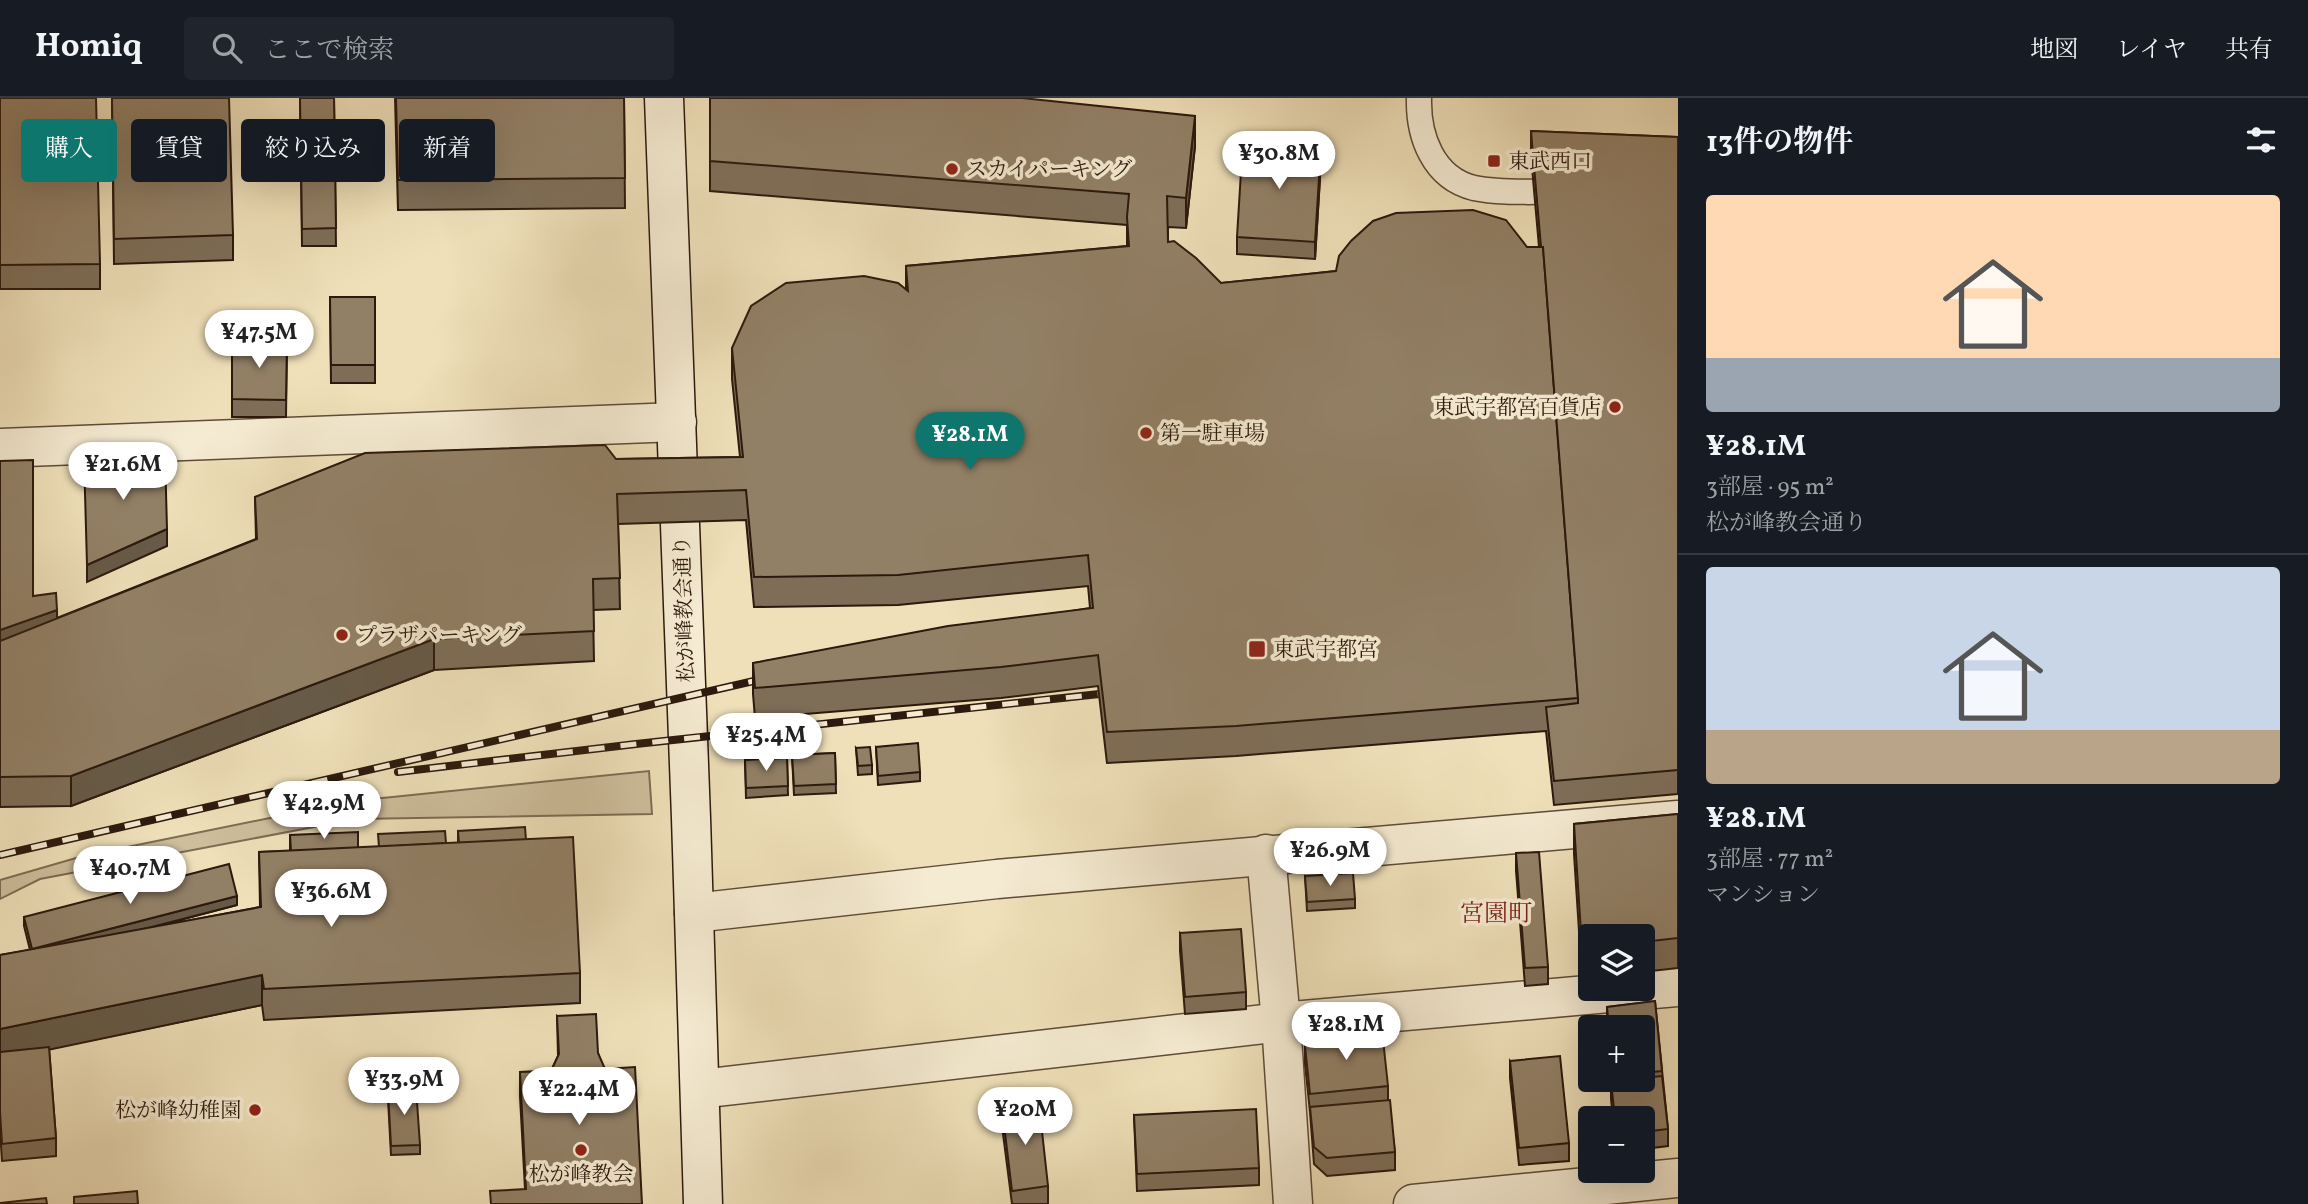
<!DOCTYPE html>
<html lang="ja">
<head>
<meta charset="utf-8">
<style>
	body { margin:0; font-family:Vollkorn,"Noto Serif JP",serif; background:#20242c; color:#f1f3f6; height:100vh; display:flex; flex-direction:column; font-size:26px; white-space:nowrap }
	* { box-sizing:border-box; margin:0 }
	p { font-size:23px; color:#9ea1a6 }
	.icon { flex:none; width:38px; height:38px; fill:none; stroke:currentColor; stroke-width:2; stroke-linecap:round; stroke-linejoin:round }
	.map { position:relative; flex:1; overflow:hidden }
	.sheet { display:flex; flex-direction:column; background:#171b24; width:630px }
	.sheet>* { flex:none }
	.hud { position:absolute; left:21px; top:21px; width:665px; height:63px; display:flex; gap:14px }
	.controls { position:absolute; left:1578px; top:826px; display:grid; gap:14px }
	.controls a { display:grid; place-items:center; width:77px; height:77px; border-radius:7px; background:#171b24; box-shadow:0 7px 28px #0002; font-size:35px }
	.price { position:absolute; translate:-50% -60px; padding:0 16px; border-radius:24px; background:#fff; color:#222; font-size:23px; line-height:46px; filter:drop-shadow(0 2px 4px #0008) }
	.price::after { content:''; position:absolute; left:50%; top:42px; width:21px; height:16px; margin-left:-10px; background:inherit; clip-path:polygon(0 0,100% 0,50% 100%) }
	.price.current { background:#0f766e; color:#fff }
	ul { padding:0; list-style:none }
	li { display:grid; align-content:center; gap:14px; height:371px; padding:0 28px }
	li+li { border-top:2px solid #363941 }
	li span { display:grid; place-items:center; height:217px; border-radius:7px; color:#555 }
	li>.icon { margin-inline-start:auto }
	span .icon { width:126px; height:126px; fill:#fffc; stroke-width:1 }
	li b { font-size:30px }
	h2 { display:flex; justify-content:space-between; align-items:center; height:84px; padding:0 28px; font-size:30px }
	.pill { padding:0 24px; border-radius:7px; background:#171b24; box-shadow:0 7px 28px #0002; font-size:24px; line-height:63px }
	.pill.current { background:#0f766e; color:#fff }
	header { display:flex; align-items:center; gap:42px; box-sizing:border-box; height:98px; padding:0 35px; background:#171b24; border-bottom:2px solid #363941 }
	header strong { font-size:33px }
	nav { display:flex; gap:38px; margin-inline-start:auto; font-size:24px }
	.search { width:490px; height:63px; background:#20242c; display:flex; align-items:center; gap:18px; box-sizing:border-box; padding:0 24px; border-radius:7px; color:#9ea1a6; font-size:26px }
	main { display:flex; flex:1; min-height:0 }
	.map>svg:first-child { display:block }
	.green { fill:#cebe9c; stroke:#7e6c54; stroke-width:2 }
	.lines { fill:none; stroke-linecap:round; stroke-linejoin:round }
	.lane-casing { stroke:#5e4b38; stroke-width:27 }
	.street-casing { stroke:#5e4b38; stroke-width:41 }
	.secondary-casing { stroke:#2d190d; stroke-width:41 }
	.lane { stroke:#f5ebd2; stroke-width:24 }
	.street { stroke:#f5ebd2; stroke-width:38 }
	.secondary { stroke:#f5ebd2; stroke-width:38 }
	.rail-casing { stroke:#2d190d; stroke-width:8 }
	.rail { stroke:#f5ebd2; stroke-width:5; stroke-dasharray:16; stroke-linecap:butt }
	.wall { fill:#7e6e58; stroke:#2d190d; stroke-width:2 }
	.shaded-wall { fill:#665a47; stroke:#2d190d; stroke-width:2 }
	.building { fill:#928066; stroke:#2d190d; stroke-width:2 }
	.poi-dot { fill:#8f2418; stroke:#f5ebd2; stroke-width:2.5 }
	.labels { text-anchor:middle; stroke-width:7; stroke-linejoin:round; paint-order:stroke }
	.poi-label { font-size:21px; fill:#2d190d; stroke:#f5ebd2; text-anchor:start }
	.street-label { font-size:21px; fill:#2d190d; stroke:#f5ebd2 }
	.quarter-label { font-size:24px; fill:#7a1f14; stroke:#f5ebd2 }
</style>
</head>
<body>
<header>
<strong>Homiq</strong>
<div class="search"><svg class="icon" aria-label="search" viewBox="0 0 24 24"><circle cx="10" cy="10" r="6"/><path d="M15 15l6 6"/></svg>ここで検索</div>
<nav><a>地図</a><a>レイヤ</a><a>共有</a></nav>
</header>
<main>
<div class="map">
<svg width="1678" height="1106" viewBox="0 0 1678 1106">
	<rect width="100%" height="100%" fill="#efe0b9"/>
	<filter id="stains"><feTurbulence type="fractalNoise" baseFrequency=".00286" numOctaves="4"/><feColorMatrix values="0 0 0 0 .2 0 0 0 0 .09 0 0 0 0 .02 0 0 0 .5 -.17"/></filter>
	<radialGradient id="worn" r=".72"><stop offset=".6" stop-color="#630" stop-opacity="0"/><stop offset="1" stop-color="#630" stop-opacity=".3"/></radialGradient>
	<polygon class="green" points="649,673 652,716 356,721 40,781 0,801 0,782 83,758 353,703"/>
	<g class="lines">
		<g class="lane-casing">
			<path id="lane" d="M 1419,0 C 1418,38 1433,80 1474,90 C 1503,96 1537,93 1567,94"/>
		</g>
		<g class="street-casing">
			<g id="street">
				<polyline points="0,350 677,324"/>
				<polyline points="1266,756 1281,924 1293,1106"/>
				<polyline points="694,815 997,781 1678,722"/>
				<polyline points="700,991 1281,924 1678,889"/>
				<polyline points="1413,1106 1678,1080"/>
			</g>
		</g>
		<g class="secondary-casing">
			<polyline id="secondary" points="664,0 691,720 703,1106"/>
		</g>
		<use href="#lane" class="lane"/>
		<use href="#street" class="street"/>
		<use href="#secondary" class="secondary"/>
		<g class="rail-casing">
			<g id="rail">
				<polyline points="398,674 636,646 1118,594"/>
				<polyline points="0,757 771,579"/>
			</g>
		</g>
		<use href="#rail" class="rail"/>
	</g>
	<g class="wall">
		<polygon points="0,0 100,166 100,191 0,191"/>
		<polygon points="112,0 233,137 233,162 114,166"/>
		<polygon points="300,0 334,0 336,148 302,148"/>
		<polygon points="395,0 624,0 625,110 398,112"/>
		<polygon points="710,0 1195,48 1186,130 1168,129 1168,144 1221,185 1336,173 1527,149 1539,149 1531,58 1531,33 1678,39 1678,696 1554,707 1546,633 1236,658 1107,665 1098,588 1001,600 755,620 753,596 753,565 1090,510 1088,488 898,507 754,509 746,422 618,426 620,511 593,512 594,563 434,572 71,708 0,709 0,363 33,498 57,520 256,441 255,399 616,361 740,359 732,281 732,250 906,191 906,168 1127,148 1127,127 710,93"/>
		<polygon points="1321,64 1315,161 1237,156 1237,139"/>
		<polygon points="330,199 375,199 375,285 331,285"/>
		<polygon points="232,242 287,242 286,319 232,319"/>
		<polygon points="876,649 920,674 920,683 878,687"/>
		<polygon points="856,650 872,667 872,676 858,677"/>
		<polygon points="835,655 836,695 794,697 792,657"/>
		<polygon points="787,660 788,697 746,700 745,662"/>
		<polygon points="1678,716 1678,870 1643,874 1643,838 1591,838 1591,879 1582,880 1574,756 1574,726"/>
		<polygon points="458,733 526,742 580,875 580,905 264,922 262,907 49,951 56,1040 56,1058 2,1063 0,1032 0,857 30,852 24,828 24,819 237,807 154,829 260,809 259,754 290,753 290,737 358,750 458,745"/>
		<polygon points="1516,755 1548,869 1548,886 1525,888 1516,773"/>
		<polygon points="1305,778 1355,801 1355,810 1307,813"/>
		<polygon points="1180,835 1246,894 1246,911 1185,916 1180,853"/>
		<polygon points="1655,903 1668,1031 1668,1048 1643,1051 1643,1020 1613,1020 1611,1001 1611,984 1613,984 1612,982 1643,982 1643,929 1607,929 1607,909"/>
		<polygon points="557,918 598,955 642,1106 525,1091 520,999 520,974 551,973 558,958"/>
		<polygon points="1305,948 1388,988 1388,1002 1395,1054 1395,1072 1327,1078 1314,1066 1310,1014 1305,966"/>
		<polygon points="1510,963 1569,1045 1569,1063 1519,1067 1510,980"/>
		<polygon points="388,1001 420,1047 420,1056 391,1057"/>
		<polygon points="1002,1010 1048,1088 1048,1106 1012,1106 1002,1028"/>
		<polygon points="1134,1017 1259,1070 1259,1087 1137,1093"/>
	</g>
	<g class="shaded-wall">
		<polygon points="1195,18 1195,48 1186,130 1186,100"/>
		<polygon points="1321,47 1321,64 1315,161 1315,144"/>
		<polygon points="167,431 167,448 87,484 87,467"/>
		<polygon points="57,512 57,537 0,557 0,532"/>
		<polygon points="434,541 434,572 71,708 71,678"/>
		<polygon points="237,798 237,807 32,860 32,851"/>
		<polygon points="262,877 262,907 0,962 0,931"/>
	</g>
	<g class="building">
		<polygon points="0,0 96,0 100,166 0,167"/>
		<polygon points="112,0 229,0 233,137 114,141"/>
		<polygon points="300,0 334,0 336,130 302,131"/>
		<polygon points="396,0 624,0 625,80 398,82"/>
		<polygon points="710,0 1022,0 1195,18 1186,100 1167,98 1168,144 1174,143 1196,160 1221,185 1336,173 1339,158 1351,143 1373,123 1396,115 1473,112 1506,122 1527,149 1543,149 1578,600 1236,628 1107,634 1098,557 1001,569 755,590 753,565 948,528 1093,510 1088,457 898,477 754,479 746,392 617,396 620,480 593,481 594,533 434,541 71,678 0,679 0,543 257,441 255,399 365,355 605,347 616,361 743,359 732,250 751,208 786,185 864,178 898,185 908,193 906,168 1129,148 1127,119 1129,96 710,63"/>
		<polygon points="1531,33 1678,39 1678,672 1554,683 1546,609 1578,605 1578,600 1543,149 1541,149"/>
		<polygon points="1243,41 1321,47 1315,144 1237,139"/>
		<polygon points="330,199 375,199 375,267 331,267"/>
		<polygon points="232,242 287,242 286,302 232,301"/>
		<polygon points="165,357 167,431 87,467 84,359"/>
		<polygon points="33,362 33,498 56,495 57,512 0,532 0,363"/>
		<polygon points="918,645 920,674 878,678 876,649"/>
		<polygon points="870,649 872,667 858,668 856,650"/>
		<polygon points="835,655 836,686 794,688 792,657"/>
		<polygon points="787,660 788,688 746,690 745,662"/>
		<polygon points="1678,716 1678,840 1643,844 1643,838 1591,838 1591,849 1582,850 1574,726"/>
		<polygon points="525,729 526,742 459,745 458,733"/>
		<polygon points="445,733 446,745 379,749 378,736"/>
		<polygon points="358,734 358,750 291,753 290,737"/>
		<polygon points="573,739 580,875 264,891 262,877 0,931 0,857 261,809 259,754"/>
		<polygon points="1539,754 1548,869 1525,870 1516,755"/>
		<polygon points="229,766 237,798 32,851 24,819"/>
		<polygon points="1353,775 1355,801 1307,804 1305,778"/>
		<polygon points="1241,831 1246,894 1185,899 1180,835"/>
		<polygon points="1655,903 1662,973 1643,975 1643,929 1609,929 1607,909"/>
		<polygon points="596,916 598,955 605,971 635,969 642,1106 491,1106 490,1093 526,1091 520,974 551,973 559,956 557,918"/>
		<polygon points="1382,932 1388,988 1310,996 1305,948 1312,939"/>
		<polygon points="49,949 56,1040 2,1046 0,1014 0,954"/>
		<polygon points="1560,958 1569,1045 1519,1050 1510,963"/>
		<polygon points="1662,978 1668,1031 1643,1034 1643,1020 1615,1020 1611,984 1630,982 1643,982 1643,980"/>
		<polygon points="416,990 420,1047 391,1048 388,992"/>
		<polygon points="1390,1002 1395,1054 1327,1060 1314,1049 1310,1009"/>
		<polygon points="1039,1006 1048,1088 1012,1093 1002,1010"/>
		<polygon points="1256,1011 1259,1070 1137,1076 1134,1017"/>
		<polygon points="137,1093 138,1106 74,1106 74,1099"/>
		<polygon points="46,1100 47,1106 0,1106 0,1105"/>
	</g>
	<g class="poi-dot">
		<rect x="1487" y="56" width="14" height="14" rx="3.5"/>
		<circle cx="952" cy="71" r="7"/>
		<circle cx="1615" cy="309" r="7"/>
		<circle cx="1146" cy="335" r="7"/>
		<circle cx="342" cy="537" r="7"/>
		<rect x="1248" y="542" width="18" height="18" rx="3.5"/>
		<circle cx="255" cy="1012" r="7"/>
		<circle cx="581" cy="1052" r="7"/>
	</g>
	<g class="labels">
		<g class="poi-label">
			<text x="1508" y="70">東武西口</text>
			<text x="966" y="78">スカイパーキング</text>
			<text x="1601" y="316" text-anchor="end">東武宇都宮百貨店</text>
			<text x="1160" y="342">第一駐車場</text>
			<text x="356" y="544">プラザパーキング</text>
			<text x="1273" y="558">東武宇都宮</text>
			<text x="241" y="1019" text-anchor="end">松が峰幼稚園</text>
			<text x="581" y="1083" text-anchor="middle">松が峰教会</text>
		</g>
		<g class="street-label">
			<text transform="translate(684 511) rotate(-92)" y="7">松が峰教会通り</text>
		</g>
		<g class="quarter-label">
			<text x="1496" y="823">宮園町</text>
		</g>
	</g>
	<rect width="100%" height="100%" filter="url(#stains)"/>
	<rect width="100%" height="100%" fill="url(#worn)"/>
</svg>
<div class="controls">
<a><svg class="icon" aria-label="layers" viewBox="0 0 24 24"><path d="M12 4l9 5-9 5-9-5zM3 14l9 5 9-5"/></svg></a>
<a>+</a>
<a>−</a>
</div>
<b class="price" style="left:1279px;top:93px">¥30.8M</b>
<b class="price" style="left:259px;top:272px">¥47.5M</b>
<b class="price current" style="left:970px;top:374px">¥28.1M</b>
<b class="price" style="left:123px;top:404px">¥21.6M</b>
<b class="price" style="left:766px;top:675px">¥25.4M</b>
<b class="price" style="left:324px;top:743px">¥42.9M</b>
<b class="price" style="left:1330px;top:790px">¥26.9M</b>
<b class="price" style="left:130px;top:808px">¥40.7M</b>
<b class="price" style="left:331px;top:831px">¥36.6M</b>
<b class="price" style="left:1346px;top:964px">¥28.1M</b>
<b class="price" style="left:404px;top:1019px">¥33.9M</b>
<b class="price" style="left:579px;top:1029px">¥22.4M</b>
<b class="price" style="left:1025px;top:1049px">¥20M</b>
<div class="hud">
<a class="pill current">購入</a>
<a class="pill">賃貸</a>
<a class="pill">絞り込み</a>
<a class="pill">新着</a>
</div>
</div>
<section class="sheet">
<h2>13件の物件<svg class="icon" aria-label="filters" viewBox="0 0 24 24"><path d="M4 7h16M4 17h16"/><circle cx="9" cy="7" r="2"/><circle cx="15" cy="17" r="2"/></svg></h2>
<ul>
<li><span style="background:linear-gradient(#ffd9b3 75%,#9aa5b1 0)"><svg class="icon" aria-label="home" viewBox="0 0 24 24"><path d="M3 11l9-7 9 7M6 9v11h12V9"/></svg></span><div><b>¥28.1M</b><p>3部屋 · 95 m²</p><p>松が峰教会通り</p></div></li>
<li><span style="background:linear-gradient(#c9d6e8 75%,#b9a48a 0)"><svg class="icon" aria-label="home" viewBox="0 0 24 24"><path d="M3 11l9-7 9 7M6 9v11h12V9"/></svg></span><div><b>¥28.1M</b><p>3部屋 · 77 m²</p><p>マンション</p></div></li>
</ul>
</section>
</main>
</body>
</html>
